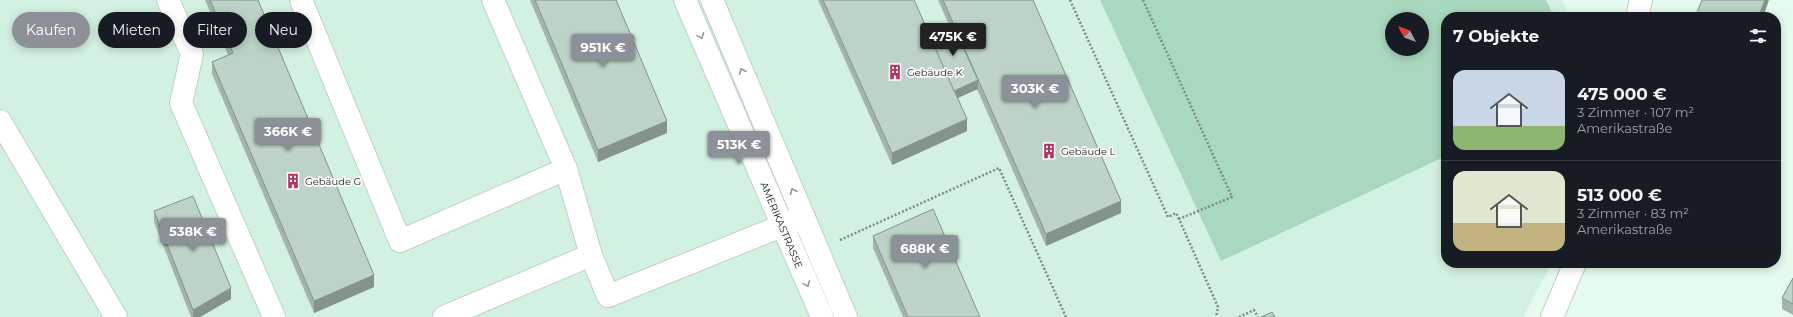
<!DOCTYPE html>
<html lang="de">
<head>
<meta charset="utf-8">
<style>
	body { margin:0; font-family:Montserrat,sans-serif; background:#242831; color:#f1f3f6; height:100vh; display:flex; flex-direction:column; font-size:15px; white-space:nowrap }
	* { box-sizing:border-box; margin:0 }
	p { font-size:13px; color:#9ea1a6 }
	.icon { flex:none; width:22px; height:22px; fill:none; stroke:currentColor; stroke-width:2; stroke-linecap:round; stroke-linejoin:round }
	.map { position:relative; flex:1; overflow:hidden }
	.sheet { position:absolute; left:1441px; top:12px; width:340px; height:256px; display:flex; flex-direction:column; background:#171b24; border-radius:16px; box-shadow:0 2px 10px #0003 }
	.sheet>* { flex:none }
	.banner { position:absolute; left:12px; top:12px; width:380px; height:36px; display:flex; gap:8px }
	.needle { width:26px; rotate:311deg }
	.fabs { position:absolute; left:1385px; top:12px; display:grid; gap:8px }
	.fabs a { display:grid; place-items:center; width:44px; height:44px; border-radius:50%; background:#171b24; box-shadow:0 2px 10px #0003; font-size:20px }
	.price { position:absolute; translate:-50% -34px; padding:0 9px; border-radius:4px; background:#8c9099; color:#fff; font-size:13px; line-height:26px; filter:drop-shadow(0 1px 2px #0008) }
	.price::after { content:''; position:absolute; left:50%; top:24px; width:12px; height:9px; margin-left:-6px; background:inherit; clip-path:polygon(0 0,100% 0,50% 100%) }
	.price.active { background:#222; color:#fff }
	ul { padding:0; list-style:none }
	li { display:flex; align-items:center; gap:12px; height:100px; padding:0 12px }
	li+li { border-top:1px solid #363941 }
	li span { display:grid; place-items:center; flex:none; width:112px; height:80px; border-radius:12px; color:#555 }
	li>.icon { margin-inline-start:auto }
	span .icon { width:48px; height:48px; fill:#fffc; stroke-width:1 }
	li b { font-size:17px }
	h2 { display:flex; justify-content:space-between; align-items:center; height:48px; padding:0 12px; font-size:17px }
	.tag { padding:0 14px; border-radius:18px; background:#171b24; box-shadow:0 2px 10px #0003; font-size:14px; line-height:36px }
	.tag.active { background:#8c9099; color:#fff }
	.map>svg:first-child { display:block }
	.built { fill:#d3f1e0; fill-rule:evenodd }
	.green { fill:#a8d8be; fill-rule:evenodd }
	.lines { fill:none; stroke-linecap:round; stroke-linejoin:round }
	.minor-casing { stroke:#bcd2c5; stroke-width:24 }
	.path { stroke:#7d8c83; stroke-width:2.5; stroke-dasharray:2 2; stroke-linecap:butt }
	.minor { stroke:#fff; stroke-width:22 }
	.wall { fill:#a3b5ab }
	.shaded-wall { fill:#84948b }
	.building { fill:#bdd3c7; stroke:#84948b }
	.oneway { stroke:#949896 }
	.labels { text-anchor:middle; stroke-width:3.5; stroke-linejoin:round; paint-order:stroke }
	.poi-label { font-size:10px; fill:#121a16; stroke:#fff; text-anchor:start }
	.street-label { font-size:10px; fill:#121a16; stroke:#fff }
</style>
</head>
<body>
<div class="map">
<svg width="1793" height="317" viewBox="0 0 1793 317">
	<rect width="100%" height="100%" fill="#e5fbee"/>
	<path class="built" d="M 0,0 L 1562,0 L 1570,17 L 1446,17 L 1446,263 L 1552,263 L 1523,317 L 0,317 ZM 1392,19 L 1422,19 L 1422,49 L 1392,49 Z"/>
	<path class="green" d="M 1100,0 L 1546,0 L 1554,17 L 1446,17 L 1446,156 L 1221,261 ZM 1392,19 L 1422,19 L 1422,49 L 1392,49 Z"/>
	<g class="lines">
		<g class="minor-casing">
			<g id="minor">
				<polyline points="168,0 192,54 181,103 274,317"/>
				<polyline points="301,0 400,241 566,169"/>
				<polyline points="493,0 566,169 591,255 608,296 804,217"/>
				<polyline points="685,0 822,317"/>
				<polyline points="712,0 846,317"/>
				<polyline points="1637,17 1641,0"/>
				<polyline points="0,121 116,317"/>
				<polyline points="444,317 591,255"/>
				<polyline points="1552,317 1575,263"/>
			</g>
		</g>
		<g class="path">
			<polyline points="1070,0 1168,217 1176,213 1179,219"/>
			<polyline points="1143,0 1232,197 1179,219 1218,307 1216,317"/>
			<polyline points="840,240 999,168 1066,317"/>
			<polyline points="1239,317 1254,310 1258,317"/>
		</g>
		<use href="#minor" class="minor"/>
	</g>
	<g class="wall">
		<polygon points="205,0 258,0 374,287 314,313 212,74 212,62 228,55"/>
		<polygon points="530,0 616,0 667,133 598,162"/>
		<polygon points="818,0 914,0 929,34 949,25 938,0 1033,0 1121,213 1046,246 977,89 958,98 967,131 892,165"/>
		<polygon points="154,211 231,299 200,317 191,317 154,222"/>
		<polygon points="873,236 980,317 903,317 873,248"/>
		<polygon points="1793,278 1793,315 1782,309 1782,298"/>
	</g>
	<g class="shaded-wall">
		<polygon points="1765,0 1769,0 1763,17 1758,17"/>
		<polygon points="978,80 978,89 953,100 953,91"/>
		<polygon points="967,119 967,131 892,165 892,153"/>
		<polygon points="667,121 667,133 598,162 598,150"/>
		<polygon points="1121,201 1121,213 1046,246 1046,234"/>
		<polygon points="374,275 374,287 314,313 314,301"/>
		<polygon points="231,288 231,299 200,317 193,317 193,310"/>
	</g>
	<g class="building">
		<polygon points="210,0 258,0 374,275 314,301 212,62 233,53"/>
		<polygon points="535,0 616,0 667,121 598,150"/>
		<polygon points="823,0 914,0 967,119 892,153"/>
		<polygon points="943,0 1033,0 1121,201 1046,234"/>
		<polygon points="1702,0 1765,0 1758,17 1695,17"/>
		<polygon points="952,23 978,80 954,91 929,34"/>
		<polygon points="193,196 231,288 193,310 154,211"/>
		<polygon points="933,209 980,317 908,317 873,236"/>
		<polygon points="1793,278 1793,304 1782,298"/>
		<polygon points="1272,312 1275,317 1261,317"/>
	</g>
	<defs><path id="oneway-chevron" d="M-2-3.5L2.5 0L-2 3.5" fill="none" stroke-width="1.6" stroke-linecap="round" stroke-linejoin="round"/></defs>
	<g class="oneway">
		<use href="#oneway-chevron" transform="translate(701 36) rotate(66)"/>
		<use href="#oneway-chevron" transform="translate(742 71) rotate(-113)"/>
		<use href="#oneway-chevron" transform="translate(793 191) rotate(-113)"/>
		<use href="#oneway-chevron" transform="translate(807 284) rotate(66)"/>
	</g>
	<defs>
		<g id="building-bare" transform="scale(1.2)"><path d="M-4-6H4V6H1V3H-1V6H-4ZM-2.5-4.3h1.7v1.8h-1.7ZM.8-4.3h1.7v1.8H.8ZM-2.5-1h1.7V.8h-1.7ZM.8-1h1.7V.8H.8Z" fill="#bc2e5d" stroke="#fff" stroke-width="2.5" paint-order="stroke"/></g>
	</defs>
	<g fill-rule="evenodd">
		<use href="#building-bare" x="895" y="72"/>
		<use href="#building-bare" x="1049" y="151"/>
		<use href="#building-bare" x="293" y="181"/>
	</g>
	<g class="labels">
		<g class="poi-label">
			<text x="907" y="76">Gebäude K</text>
			<text x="1061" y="155">Gebäude L</text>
			<text x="305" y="185">Gebäude G</text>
		</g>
		<g class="street-label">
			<text transform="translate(782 225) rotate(67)" y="4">AMERIKASTRASSE</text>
		</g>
	</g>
</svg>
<div class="fabs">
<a><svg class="needle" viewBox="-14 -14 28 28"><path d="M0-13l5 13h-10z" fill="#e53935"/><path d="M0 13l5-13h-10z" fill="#9ea1a6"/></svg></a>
</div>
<b class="price active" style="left:953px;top:57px">475K €</b>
<b class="price" style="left:603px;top:68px">951K €</b>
<b class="price" style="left:1035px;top:109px">303K €</b>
<b class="price" style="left:288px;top:152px">366K €</b>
<b class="price" style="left:739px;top:165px">513K €</b>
<b class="price" style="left:193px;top:252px">538K €</b>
<b class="price" style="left:925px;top:269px">688K €</b>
<div class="banner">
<a class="tag active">Kaufen</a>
<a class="tag">Mieten</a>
<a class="tag">Filter</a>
<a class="tag">Neu</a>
</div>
<section class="sheet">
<h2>7 Objekte<svg class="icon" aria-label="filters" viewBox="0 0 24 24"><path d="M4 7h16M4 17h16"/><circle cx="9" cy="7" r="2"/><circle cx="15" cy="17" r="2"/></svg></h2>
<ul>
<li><span style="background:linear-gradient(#c9d6e8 70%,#8fb573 0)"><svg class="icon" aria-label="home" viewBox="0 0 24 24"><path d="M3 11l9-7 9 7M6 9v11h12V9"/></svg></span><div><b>475 000 €</b><p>3 Zimmer · 107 m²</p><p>Amerikastraße</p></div></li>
<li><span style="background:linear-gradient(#dfe7d0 65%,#c2b280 0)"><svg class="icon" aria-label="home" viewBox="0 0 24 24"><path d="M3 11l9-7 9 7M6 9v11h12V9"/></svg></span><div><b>513 000 €</b><p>3 Zimmer · 83 m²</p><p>Amerikastraße</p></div></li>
</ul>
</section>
</div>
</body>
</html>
